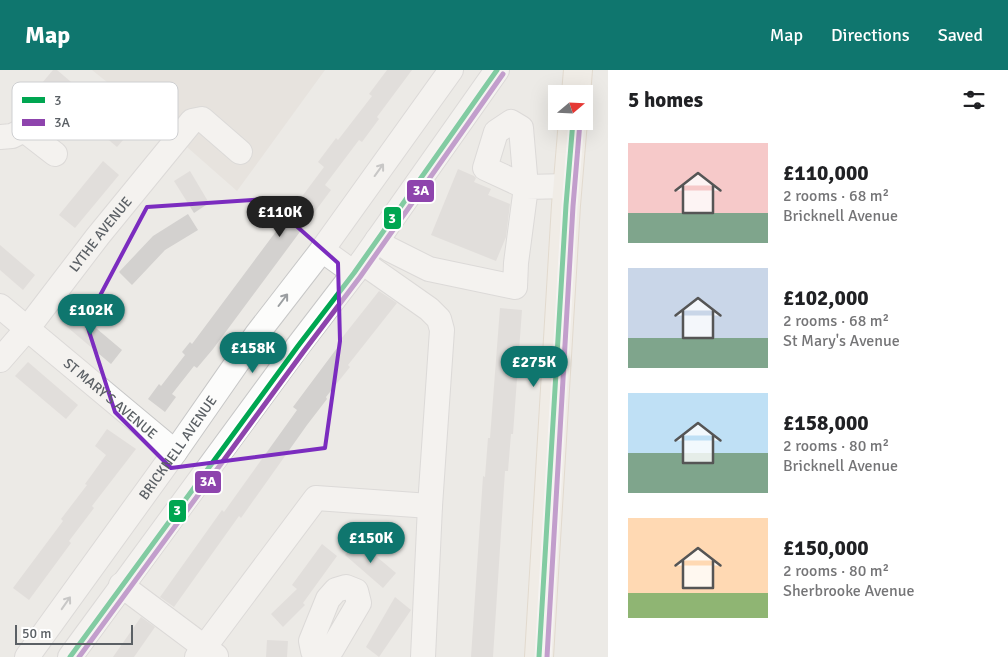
<!DOCTYPE html>
<html lang="en">
<head>
<meta charset="utf-8">
<style>
	body { margin:0; font-family:Signika,sans-serif; background:#f6f6f6; color:#202124; height:100vh; display:flex; flex-direction:column; font-size:19px; white-space:nowrap }
	* { box-sizing:border-box; margin:0 }
	p { font-size:16px; color:#757577 }
	.icon { flex:none; width:28px; height:28px; fill:none; stroke:currentColor; stroke-width:2; stroke-linecap:round; stroke-linejoin:round }
	.map { position:relative; flex:1; overflow:hidden }
	.sheet { display:flex; flex-direction:column; background:#fff; width:400px }
	.sheet>* { flex:none }
	.needle { width:32px; rotate:71deg }
	.controls { position:absolute; left:548px; top:15px; display:grid; gap:10px }
	.controls a { display:grid; place-items:center; width:45px; height:45px; border-radius:0px; background:#fff; box-shadow:0 5px 20px #0002; font-size:25px }
	.scale { position:absolute; left:15px; bottom:12px; width:118px; box-sizing:border-box; padding-left:5px; border:2px solid #5b6065; border-top:0; font-size:14px; line-height:18px; white-space:nowrap; color:#5b6065; -webkit-text-stroke:4px #fff; paint-order:stroke }
	.price { position:absolute; translate:-50% -42px; padding:0 11px; border-radius:18px; background:#0f766e; color:#fff; font-size:16px; line-height:32px; filter:drop-shadow(0 1px 2px #0008) }
	.price::after { content:''; position:absolute; left:50%; top:30px; width:15px; height:11px; margin-left:-8px; background:inherit; clip-path:polygon(0 0,100% 0,50% 100%) }
	.price.current { background:#222; color:#fff }
	ul { padding:0; list-style:none }
	li { display:flex; align-items:center; gap:15px; height:125px; padding:0 20px }
	li span { display:grid; place-items:center; flex:none; width:140px; height:100px; border-radius:0px; color:#555 }
	li>.icon { margin-inline-start:auto }
	span .icon { width:60px; height:60px; fill:#fffc; stroke-width:1 }
	li b { font-size:21px }
	h2 { display:flex; justify-content:space-between; align-items:center; height:60px; padding:0 20px; font-size:21px }
	header { display:flex; align-items:center; gap:30px; box-sizing:border-box; height:70px; padding:0 25px; background:#0f766e; color:#fff }
	header strong { font-size:24px }
	nav { display:flex; gap:28px; margin-inline-start:auto; font-size:18px }
	main { display:flex; flex:1; min-height:0 }
	.map>svg:first-child { display:block }
	.education { fill:#dfdcd6 }
	.building { fill:#d3d1cf }
	.lines { fill:none; stroke-linecap:round; stroke-linejoin:round }
	.minor-casing { stroke:#c7c7c7; stroke-width:26 }
	.major-casing { stroke:#d5c8b2; stroke-width:30 }
	.minor { stroke:#fcfcfb; stroke-width:24 }
	.major { stroke:#f3efe7; stroke-width:28 }
	.bus-1-casing { stroke:#fff; stroke-width:9 }
	.bus-2-casing { stroke:#fff; stroke-width:9 }
	.bus-1 { stroke:#00a651; stroke-width:5 }
	.bus-2 { stroke:#8e44ad; stroke-width:5 }
	.oneway { stroke:#9b9ea1 }
	.marked { fill:none; stroke:#7b2cbf; stroke-width:4; stroke-linejoin:round }
	.labels { text-anchor:middle; stroke-width:4; stroke-linejoin:round; paint-order:stroke }
	.street-label { font-size:14px; fill:#5b6065; stroke:#fff }
	.key { fill:#fff; stroke:#cecfd1; stroke-width:1 }
	.key-label { font-size:14px; fill:#5b6065 }
	.line-badge { stroke:#fff; stroke-width:2 }
	.badge-label { font-size:14px; text-anchor:middle; font-weight:bold; fill:#fff }
</style>
</head>
<body>
<header>
<strong>Map</strong>
<nav><a>Map</a><a>Directions</a><a>Saved</a></nav>
</header>
<main>
<div class="map">
<svg width="608" height="587" viewBox="0 0 608 587">
	<rect width="100%" height="100%" fill="#eceae6"/>
	<polygon class="education" points="92,0 325,0 237,121 179,70"/>
	<g class="building">
		<polygon points="53,0 57,0 130,62 117,77 42,13"/>
		<polygon points="387,0 412,0 377,47 379,49 362,72 359,70 325,115 331,120 213,279 197,298 194,296 172,324 176,327 165,342 148,329 159,314 161,316 185,285 182,282 190,272 192,274 324,97 318,92 336,68 338,70 372,26 369,24"/>
		<polygon points="103,91 119,105 75,158 59,145"/>
		<polygon points="458,99 474,106 476,108 474,112 491,119 488,125 510,134 506,167 496,191 431,165"/>
		<polygon points="190,101 209,133 194,143 174,111"/>
		<polygon points="188,144 198,160 165,180 132,215 119,202 153,166"/>
		<polygon points="0,175 35,205 23,220 0,200"/>
		<polygon points="379,221 397,233 348,295 350,297 326,327 327,329 307,355 241,448 239,446 174,537 160,527 222,440 224,442 277,368 297,340 293,337 343,270 341,269"/>
		<polygon points="71,237 122,280 111,294 60,251"/>
		<polygon points="500,238 522,240 513,364 511,364 508,401 505,401 493,587 471,587 483,406 485,407 488,368 490,368"/>
		<polygon points="28,292 78,335 66,349 15,306"/>
		<polygon points="107,359 136,379 92,436 94,438 69,471 71,473 29,530 13,518 63,451 61,449 87,415 85,414 106,385 95,376"/>
		<polygon points="358,471 396,503 383,518 345,485"/>
		<polygon points="322,474 337,486 303,533 305,535 283,557 271,544 297,519 292,515"/>
		<polygon points="395,527 411,540 379,587 366,577"/>
		<polygon points="141,547 155,557 134,587 113,587"/>
		<polygon points="267,570 288,571 287,587 266,587"/>
	</g>
	<g class="lines">
		<g class="minor-casing">
			<g id="minor">
				<polyline points="0,67 12,66 24,60 55,84"/>
				<polyline points="377,170 389,179 429,199 515,217 516,193 526,117 485,98 496,62 511,52 521,58 526,117 568,116"/>
				<polyline points="322,180 354,203"/>
				<polyline points="362,192 429,239 439,249 442,260 430,436 423,587"/>
				<path id="s1" d="M 0,236 L 175,382"/>
				<path id="s2" d="M 0,290 L 27,259 L 98,166 L 192,51 L 202,49 L 240,82"/>
				<polyline points="121,515 216,586"/>
				<polygon points="346,517 356,521 359,533 332,579 321,586 313,581 311,571 328,529 336,520"/>
				<path id="s3" d="M 27,587 L 175,382 L 257,264 L 322,180 L 451,0"/>
				<polyline points="70,587 298,276 354,203 497,0"/>
				<polyline points="197,587 316,428 430,436"/>
			</g>
		</g>
		<g class="major-casing">
			<g id="major">
				<polyline points="576,24 578,0"/>
				<polyline points="539,587 566,135 573,51"/>
			</g>
		</g>
		<use href="#minor" class="minor"/>
		<use href="#major" class="major"/>
		<g class="bus-1-casing">
			<g id="bus-1">
				<polyline points="70,587 298,276 354,203 497,0"/>
				<polyline points="539,587 566,135 573,51"/>
			</g>
		</g>
		<g class="bus-2-casing">
			<g id="bus-2">
				<polyline points="79,587 304,281 360,207 503,4"/>
				<polyline points="547,587 573,136 580,52"/>
			</g>
		</g>
		<use href="#bus-1" class="bus-1"/>
		<use href="#bus-2" class="bus-2"/>
	</g>
	<defs><path id="oneway-shaft" d="M-6 0H5M1.5-3L5.5 0L1.5 3" fill="none" stroke-width="1.6" stroke-linecap="round" stroke-linejoin="round" transform="scale(1.25)"/></defs>
	<g class="oneway">
		<use href="#oneway-shaft" transform="translate(379 100) rotate(-54)"/>
		<use href="#oneway-shaft" transform="translate(283 230) rotate(-53)"/>
		<use href="#oneway-shaft" transform="translate(66 533) rotate(-55)"/>
	</g>
	<path d="M0 0H608V587H0ZM 266,129 L 338,193 L 340,271 L 325,378 L 171,398 L 115,342 L 86,252 L 147,137 Z" fill="#eceae6" fill-opacity=".55" fill-rule="evenodd"/>
	<path class="marked" d="M 266,129 L 338,193 L 340,271 L 325,378 L 171,398 L 115,342 L 86,252 L 147,137 Z"/>
	<g class="labels">
		<g class="street-label">
			<text dy="5" stroke="none"><textPath href="#s2" startOffset="161">LYTHE AVENUE</textPath></text>
			<text dy="5" stroke="none"><textPath href="#s1" startOffset="144">ST MARY'S AVENUE</textPath></text>
			<text dy="5" stroke="none"><textPath href="#s3" startOffset="258">BRICKNELL AVENUE</textPath></text>
		</g>
	</g>
	<rect x="12" y="12" width="166" height="58" rx="8" class="key"/>
	<rect x="22" y="27" width="23" height="6" fill="#00a651"/>
	<rect x="22" y="49" width="23" height="7" fill="#8e44ad"/>
	<g class="key-label">
		<text x="54" y="35">3</text>
		<text x="54" y="57">3A</text>
	</g>
	<g class="line-badge">
		<rect x="406" y="109" width="29" height="24" rx="5" fill="#8e44ad"/>
		<rect x="383" y="136" width="19" height="24" rx="5" fill="#00a651"/>
		<rect x="194" y="400" width="28" height="24" rx="5" fill="#8e44ad"/>
		<rect x="168" y="429" width="19" height="24" rx="5" fill="#00a651"/>
	</g>
	<g class="badge-label">
		<text x="421" y="125">3A</text>
		<text x="392" y="153">3</text>
		<text x="208" y="416">3A</text>
		<text x="177" y="445">3</text>
	</g>
</svg>
<div class="controls">
<a><svg class="needle" viewBox="-14 -14 28 28"><path d="M0-13l5 13h-10z" fill="#e53935"/><path d="M0 13l5-13h-10z" fill="#757577"/></svg></a>
</div>
<div class="scale">50 m</div>
<b class="price current" style="left:280px;top:168px">£110K</b>
<b class="price" style="left:91px;top:266px">£102K</b>
<b class="price" style="left:253px;top:304px">£158K</b>
<b class="price" style="left:534px;top:318px">£275K</b>
<b class="price" style="left:371px;top:494px">£150K</b>
</div>
<section class="sheet">
<h2>5 homes<svg class="icon" aria-label="filters" viewBox="0 0 24 24"><path d="M4 7h16M4 17h16"/><circle cx="9" cy="7" r="2"/><circle cx="15" cy="17" r="2"/></svg></h2>
<ul>
<li><span style="background:linear-gradient(#f6c9c9 70%,#7fa58c 0)"><svg class="icon" aria-label="home" viewBox="0 0 24 24"><path d="M3 11l9-7 9 7M6 9v11h12V9"/></svg></span><div><b>£110,000</b><p>2 rooms · 68 m²</p><p>Bricknell Avenue</p></div></li>
<li><span style="background:linear-gradient(#c9d6e8 70%,#7fa58c 0)"><svg class="icon" aria-label="home" viewBox="0 0 24 24"><path d="M3 11l9-7 9 7M6 9v11h12V9"/></svg></span><div><b>£102,000</b><p>2 rooms · 68 m²</p><p>St Mary's Avenue</p></div></li>
<li><span style="background:linear-gradient(#bfe0f5 60%,#7fa58c 0)"><svg class="icon" aria-label="home" viewBox="0 0 24 24"><path d="M3 11l9-7 9 7M6 9v11h12V9"/></svg></span><div><b>£158,000</b><p>2 rooms · 80 m²</p><p>Bricknell Avenue</p></div></li>
<li><span style="background:linear-gradient(#ffd9b3 75%,#8fb573 0)"><svg class="icon" aria-label="home" viewBox="0 0 24 24"><path d="M3 11l9-7 9 7M6 9v11h12V9"/></svg></span><div><b>£150,000</b><p>2 rooms · 80 m²</p><p>Sherbrooke Avenue</p></div></li>
</ul>
</section>
</main>
</body>
</html>
